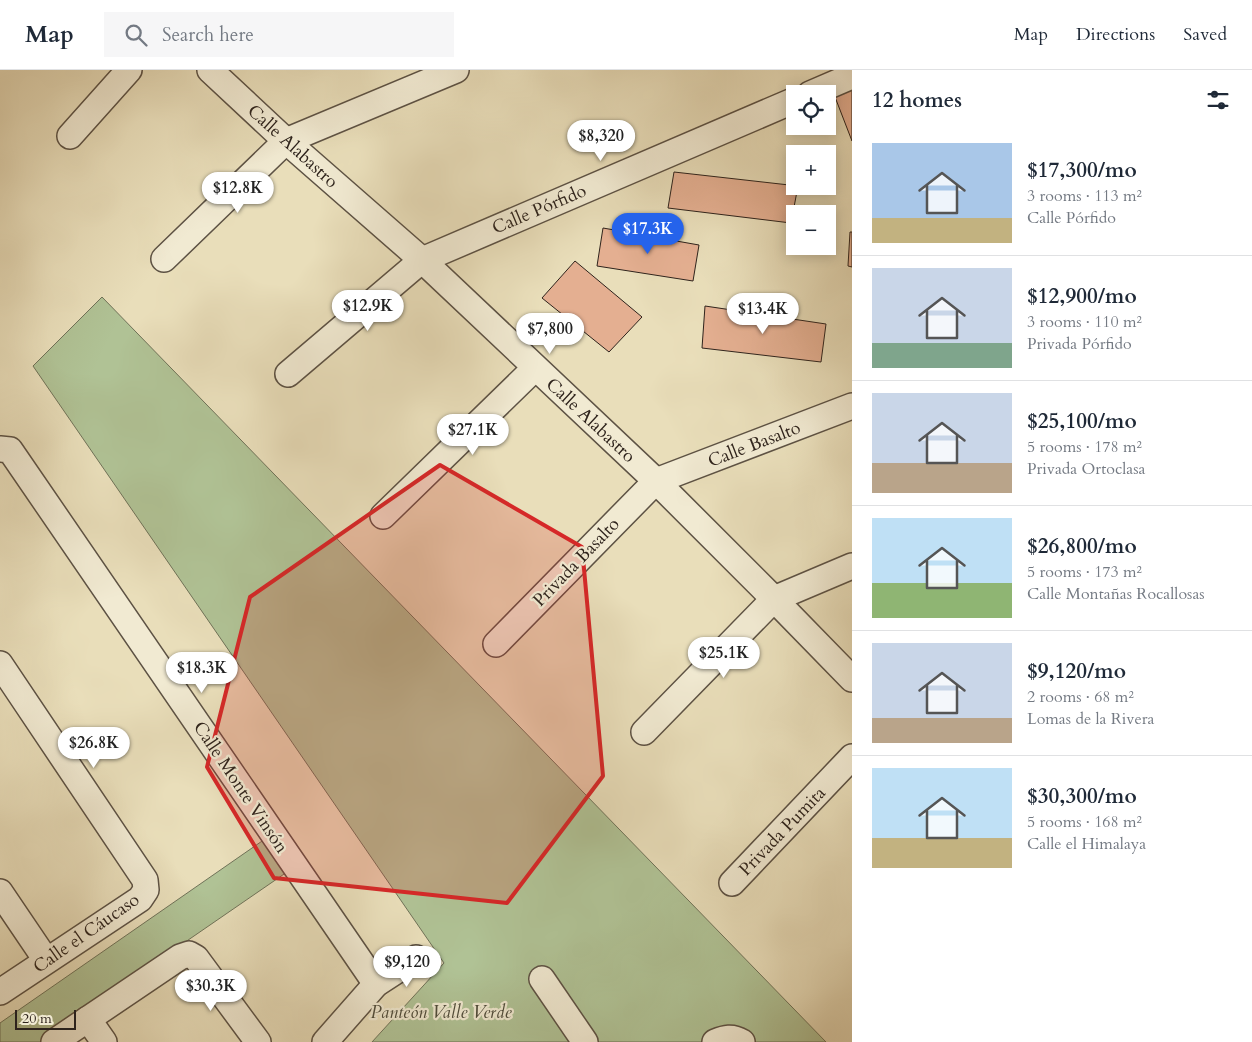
<!DOCTYPE html>
<html lang="en">
<head>
<meta charset="utf-8">
<style>
	body { margin:0; font-family:Cardo,serif; background:#f6f6f7; color:#1f2937; height:100vh; display:flex; flex-direction:column; font-size:19px; white-space:nowrap }
	* { box-sizing:border-box; margin:0 }
	p { font-size:16px; color:#747a83 }
	.icon { flex:none; width:28px; height:28px; fill:none; stroke:currentColor; stroke-width:2; stroke-linecap:round; stroke-linejoin:round }
	.map { position:relative; flex:1; overflow:hidden }
	.side { display:flex; flex-direction:column; background:#fff; width:400px }
	.side>* { flex:none }
	.buttons { position:absolute; left:786px; top:15px; display:grid; gap:10px }
	.buttons a { display:grid; place-items:center; width:50px; height:50px; border-radius:0px; background:#fff; box-shadow:0 2px 12px #0003; font-size:25px }
	.scale { position:absolute; left:15px; bottom:12px; width:61px; box-sizing:border-box; padding-left:5px; border:2px solid #2e231c; border-top:0; font-size:14px; line-height:18px; white-space:nowrap; color:#2e231c; -webkit-text-stroke:4px #f1ead2; paint-order:stroke }
	.price { position:absolute; translate:-50% -42px; padding:0 11px; border-radius:18px; background:#fff; color:#222; font-size:16px; line-height:32px; filter:drop-shadow(0 1px 2px #0008) }
	.price::after { content:''; position:absolute; left:50%; top:30px; width:15px; height:11px; margin-left:-8px; background:inherit; clip-path:polygon(0 0,100% 0,50% 100%) }
	.price.active { background:#2563eb; color:#fff }
	ul { padding:0; list-style:none }
	li { display:flex; align-items:center; gap:15px; height:125px; padding:0 20px }
	li+li { border-top:1px solid #e0e1e3 }
	li span { display:grid; place-items:center; flex:none; width:140px; height:100px; border-radius:0px; color:#555 }
	li>.icon { margin-inline-start:auto }
	span .icon { width:60px; height:60px; fill:#fffc; stroke-width:1 }
	li b { font-size:21px }
	h2 { display:flex; justify-content:space-between; align-items:center; height:60px; padding:0 20px; font-size:21px }
	header { display:flex; align-items:center; gap:30px; box-sizing:border-box; height:70px; padding:0 25px; background:#fff; border-bottom:1px solid #e0e1e3 }
	header strong { font-size:24px }
	nav { display:flex; gap:28px; margin-inline-start:auto; font-size:18px }
	.search { width:350px; height:45px; background:#f6f6f7; display:flex; align-items:center; gap:12px; box-sizing:border-box; padding:0 18px; border-radius:0px; color:#747a83; font-size:19px }
	main { display:flex; flex:1; min-height:0 }
	.map>svg:first-child { display:block }
	.green { fill:#b0c295; stroke:#6f7258 }
	.building { fill:#e4af91; stroke:#2e231c }
	.lines { fill:none; stroke-linecap:round; stroke-linejoin:round }
	.street-casing { stroke:#5d5244; stroke-width:28 }
	.street { stroke:#f1ead2; stroke-width:25 }
	.marked { fill:#d62828; fill-opacity:0.2; stroke:#d62828; stroke-width:4; stroke-linejoin:round }
	.labels { text-anchor:middle; stroke-width:4.5; stroke-linejoin:round; paint-order:stroke }
	.street-label { font-size:18px; fill:#2e231c; stroke:#f1ead2 }
	.park-label { font-size:18px; font-style:italic; fill:#4e4b3a; stroke:#f1ead2 }
</style>
</head>
<body>
<header>
<strong>Map</strong>
<div class="search"><svg class="icon" aria-label="search" viewBox="0 0 24 24"><circle cx="10" cy="10" r="6"/><path d="M15 15l6 6"/></svg>Search here</div>
<nav><a>Map</a><a>Directions</a><a>Saved</a></nav>
</header>
<main>
<div class="map">
<svg width="852" height="972" viewBox="0 0 852 972">
	<rect width="100%" height="100%" fill="#e9deba"/>
	<filter id="stains"><feTurbulence type="fractalNoise" baseFrequency=".004" numOctaves="4"/><feColorMatrix values="0 0 0 0 .2 0 0 0 0 .09 0 0 0 0 .02 0 0 0 .5 -.17"/></filter>
	<radialGradient id="worn" r=".72"><stop offset=".6" stop-color="#630" stop-opacity="0"/><stop offset="1" stop-color="#630" stop-opacity=".3"/></radialGradient>
	<g class="green">
		<polygon points="102,227 826,972 372,972 444,893 33,296"/>
		<polygon points="265,769 287,802 40,972 0,972 0,953"/>
	</g>
	<g class="building">
		<polygon points="852,19 852,71 835,27"/>
		<polygon points="674,102 798,116 791,153 668,138"/>
		<polygon points="603,158 699,175 693,211 597,196"/>
		<polygon points="850,162 852,162 852,197 848,196"/>
		<polygon points="575,191 642,247 609,282 542,228"/>
		<polygon points="705,236 826,254 821,292 702,278"/>
	</g>
	<g class="lines">
		<g class="street-casing">
			<g id="street">
				<polyline points="210,0 286,71 422,190 656,411 774,529 852,609"/>
				<polyline points="810,24 852,6"/>
				<polyline points="70,66 129,0"/>
				<polyline points="164,189 286,71 456,0"/>
				<polyline points="288,304 422,190 795,30"/>
				<polyline points="0,379 10,380 376,914"/>
				<polyline points="383,446 535,298"/>
				<polyline points="496,574 656,411 852,336"/>
				<polyline points="0,594 145,810 146,820 140,829 0,922"/>
				<polyline points="644,662 774,529 852,496"/>
				<polyline points="732,813 852,687"/>
				<polyline points="0,822 46,890"/>
				<polyline points="542,909 585,972"/>
				<polyline points="88,949 104,972"/>
				<polyline points="54,972 180,887 189,884 196,888 258,972"/>
				<polyline points="325,972 376,914 416,888"/>
				<path d="M 715,972 C 725,968 732,966 742,972"/>
			</g>
		</g>
		<use href="#street" class="street"/>
	</g>
	<path class="marked" d="M 440,395 L 582,477 L 603,706 L 507,833 L 274,808 L 207,697 L 250,527 Z"/>
	<g class="labels">
		<g class="street-label">
			<text transform="translate(293 76) rotate(42)" y="6">Calle Alabastro</text>
			<text transform="translate(539 139) rotate(-23)" y="6">Calle Pórfido</text>
			<text transform="translate(591 350) rotate(43)" y="6">Calle Alabastro</text>
			<text transform="translate(754 374) rotate(-21)" y="6">Calle Basalto</text>
			<text transform="translate(576 492) rotate(-46)" y="6">Privada Basalto</text>
			<text transform="translate(241 717) rotate(56)" y="6">Calle Monte Vinsón</text>
			<text transform="translate(782 761) rotate(-46)" y="6">Privada Pumita</text>
			<text transform="translate(86 863) rotate(-35)" y="6">Calle el Cáucaso</text>
		</g>
		<g class="park-label">
			<text x="441" y="948">Panteón Valle Verde</text>
		</g>
	</g>
	<rect width="100%" height="100%" filter="url(#stains)"/>
	<rect width="100%" height="100%" fill="url(#worn)"/>
</svg>
<div class="buttons">
<a><svg class="icon" aria-label="locate" viewBox="0 0 24 24"><circle cx="12" cy="12" r="6"/><path d="M12 2v4M12 18v4M2 12h4M18 12h4"/></svg></a>
<a>+</a>
<a>−</a>
</div>
<div class="scale">20 m</div>
<b class="price" style="left:601px;top:92px">$8,320</b>
<b class="price" style="left:238px;top:144px">$12.8K</b>
<b class="price active" style="left:648px;top:185px">$17.3K</b>
<b class="price" style="left:368px;top:262px">$12.9K</b>
<b class="price" style="left:763px;top:265px">$13.4K</b>
<b class="price" style="left:550px;top:285px">$7,800</b>
<b class="price" style="left:473px;top:386px">$27.1K</b>
<b class="price" style="left:724px;top:609px">$25.1K</b>
<b class="price" style="left:202px;top:624px">$18.3K</b>
<b class="price" style="left:94px;top:699px">$26.8K</b>
<b class="price" style="left:407px;top:918px">$9,120</b>
<b class="price" style="left:211px;top:942px">$30.3K</b>
</div>
<section class="side">
<h2>12 homes<svg class="icon" aria-label="filters" viewBox="0 0 24 24"><path d="M4 7h16M4 17h16"/><circle cx="9" cy="7" r="2"/><circle cx="15" cy="17" r="2"/></svg></h2>
<ul>
<li><span style="background:linear-gradient(#a9c7e8 75%,#c2b280 0)"><svg class="icon" aria-label="home" viewBox="0 0 24 24"><path d="M3 11l9-7 9 7M6 9v11h12V9"/></svg></span><div><b>$17,300/mo</b><p>3 rooms · 113 m²</p><p>Calle Pórfido</p></div></li>
<li><span style="background:linear-gradient(#c9d6e8 75%,#7fa58c 0)"><svg class="icon" aria-label="home" viewBox="0 0 24 24"><path d="M3 11l9-7 9 7M6 9v11h12V9"/></svg></span><div><b>$12,900/mo</b><p>3 rooms · 110 m²</p><p>Privada Pórfido</p></div></li>
<li><span style="background:linear-gradient(#c9d6e8 70%,#b9a48a 0)"><svg class="icon" aria-label="home" viewBox="0 0 24 24"><path d="M3 11l9-7 9 7M6 9v11h12V9"/></svg></span><div><b>$25,100/mo</b><p>5 rooms · 178 m²</p><p>Privada Ortoclasa</p></div></li>
<li><span style="background:linear-gradient(#bfe0f5 65%,#8fb573 0)"><svg class="icon" aria-label="home" viewBox="0 0 24 24"><path d="M3 11l9-7 9 7M6 9v11h12V9"/></svg></span><div><b>$26,800/mo</b><p>5 rooms · 173 m²</p><p>Calle Montañas Rocallosas</p></div></li>
<li><span style="background:linear-gradient(#c9d6e8 75%,#b9a48a 0)"><svg class="icon" aria-label="home" viewBox="0 0 24 24"><path d="M3 11l9-7 9 7M6 9v11h12V9"/></svg></span><div><b>$9,120/mo</b><p>2 rooms · 68 m²</p><p>Lomas de la Rivera</p></div></li>
<li><span style="background:linear-gradient(#bfe0f5 70%,#c2b280 0)"><svg class="icon" aria-label="home" viewBox="0 0 24 24"><path d="M3 11l9-7 9 7M6 9v11h12V9"/></svg></span><div><b>$30,300/mo</b><p>5 rooms · 168 m²</p><p>Calle el Himalaya</p></div></li>
</ul>
</section>
</main>
</body>
</html>
